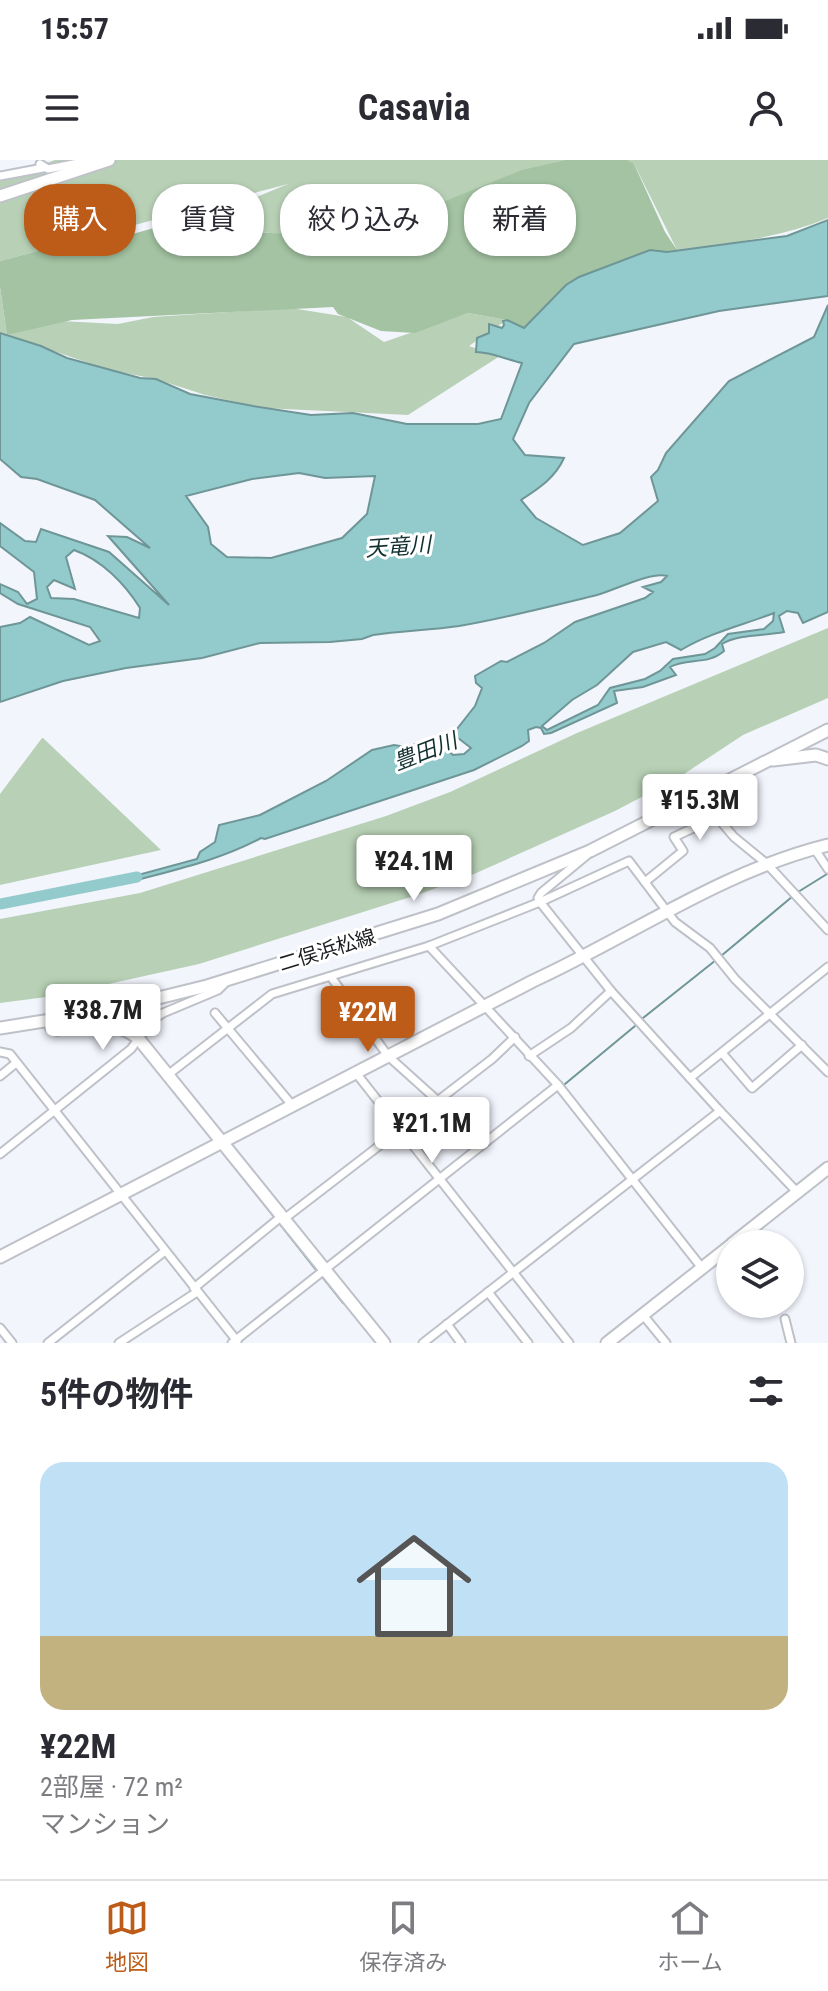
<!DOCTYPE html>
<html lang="ja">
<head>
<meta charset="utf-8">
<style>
	body { margin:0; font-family:"Roboto Condensed","Noto Sans JP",sans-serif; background:#f7f7f7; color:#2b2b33; height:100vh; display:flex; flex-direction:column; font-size:30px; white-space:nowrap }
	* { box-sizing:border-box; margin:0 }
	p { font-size:26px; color:#7c7c81 }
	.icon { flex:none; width:44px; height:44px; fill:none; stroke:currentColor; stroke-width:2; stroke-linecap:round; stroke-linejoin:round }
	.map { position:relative; height:1183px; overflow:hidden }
	.side { display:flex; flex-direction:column; background:#fff; flex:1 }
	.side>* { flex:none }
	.banner { position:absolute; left:24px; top:24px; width:780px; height:72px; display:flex; gap:16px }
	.tools { position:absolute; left:716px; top:1070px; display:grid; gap:16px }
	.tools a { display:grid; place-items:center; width:88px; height:88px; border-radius:50%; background:#fff; box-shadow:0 2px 6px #0004; font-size:40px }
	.price { position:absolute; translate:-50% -68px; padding:0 18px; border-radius:8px; background:#fff; color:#222; font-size:26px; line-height:52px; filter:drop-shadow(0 2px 4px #0008) }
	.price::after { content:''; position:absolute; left:50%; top:48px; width:24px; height:18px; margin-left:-12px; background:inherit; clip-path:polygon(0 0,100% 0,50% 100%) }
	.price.selected { background:#bc5c18; color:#fff }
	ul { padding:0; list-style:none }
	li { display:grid; align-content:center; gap:16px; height:424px; padding:0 40px }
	li span { display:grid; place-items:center; height:248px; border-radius:24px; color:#555 }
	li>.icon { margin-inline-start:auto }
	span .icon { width:144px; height:144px; fill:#fffc; stroke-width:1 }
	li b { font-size:34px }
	h2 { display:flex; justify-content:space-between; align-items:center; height:96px; padding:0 40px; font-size:34px }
	.pill { padding:0 28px; border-radius:32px; background:#fff; box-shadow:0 2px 6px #0004; font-size:28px; line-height:72px }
	.pill.selected { background:#bc5c18; color:#fff }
	.status { display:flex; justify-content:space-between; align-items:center; height:56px; padding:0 40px; background:#fff; direction:ltr }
	.status svg { height:22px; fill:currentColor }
	header { display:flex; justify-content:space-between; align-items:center; height:104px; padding:0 40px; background:#fff; font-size:36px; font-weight:700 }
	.dock { display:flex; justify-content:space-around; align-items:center; height:112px; border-top:2px solid #e1e1e2; background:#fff; font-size:22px; color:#7c7c81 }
	.dock a { display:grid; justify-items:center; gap:4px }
	.dock .selected { color:#bc5c18 }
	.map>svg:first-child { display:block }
	.green { fill:#b8d1b6 }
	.forest { fill:#a3c3a2 }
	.water { fill:#93cacb; stroke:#6f9697; stroke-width:2; fill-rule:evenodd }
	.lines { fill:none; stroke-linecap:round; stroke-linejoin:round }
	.stream { stroke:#6f9697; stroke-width:2 }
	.river { stroke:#93cacb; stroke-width:11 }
	.street-casing { stroke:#bfc1c9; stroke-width:11 }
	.secondary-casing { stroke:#bfc1c9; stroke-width:15 }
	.street { stroke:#fff; stroke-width:7 }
	.secondary { stroke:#fff; stroke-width:11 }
	.labels { text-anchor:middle; stroke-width:6; stroke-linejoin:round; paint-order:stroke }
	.street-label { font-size:20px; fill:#1b1c1f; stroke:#fff }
	.water-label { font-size:22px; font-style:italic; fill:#112f2f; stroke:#fff }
</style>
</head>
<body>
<div class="status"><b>15:57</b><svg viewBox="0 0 49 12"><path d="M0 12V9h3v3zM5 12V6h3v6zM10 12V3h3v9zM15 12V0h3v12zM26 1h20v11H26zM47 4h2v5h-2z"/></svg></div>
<header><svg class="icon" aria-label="menu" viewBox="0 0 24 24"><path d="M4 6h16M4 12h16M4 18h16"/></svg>Casavia<svg class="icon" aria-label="person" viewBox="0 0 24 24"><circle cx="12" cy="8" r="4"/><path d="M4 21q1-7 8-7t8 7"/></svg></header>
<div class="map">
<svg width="828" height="1183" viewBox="0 0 828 1183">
	<rect width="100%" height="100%" fill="#f3f5fd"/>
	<g class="green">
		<path d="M 55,0 L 828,0 L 828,58 C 779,78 729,84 677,90 L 634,4 L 438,44 L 423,64 L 282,75 L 187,59 L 244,42 L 288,24 L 0,101 L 0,20 Z"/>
		<polygon points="0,127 7,175 61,161 118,164 153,157 291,148 347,157 384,182 468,153 507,160 469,186 500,196 408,255 263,248 205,235 156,219 109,210 7,175 0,176"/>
		<polygon points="828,468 828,538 743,575 678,618 615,651 474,714 420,734 199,804 54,836 0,843 0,759 140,733 386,656 450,632 577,573"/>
		<polygon points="42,578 43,578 161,690 0,725 0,634"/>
	</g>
	<polygon class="forest" points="566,0 627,0 634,4 665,72 677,90 633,96 524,169 507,160 468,153 415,173 381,171 338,154 333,147 72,160 7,175 0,127 0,101 60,85 136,73 179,61 225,69 307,76 376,65 422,64 438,44 522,10"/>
	<path class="water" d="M 828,60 L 828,136 L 719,151 L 574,184 L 529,243 L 513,279 L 525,295 L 564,298 C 555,318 539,328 521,340 L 536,358 L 583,385 L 620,373 L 658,341 L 651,317 L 658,310 L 666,293 L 729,221 L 814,177 L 828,145 L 828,452 L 803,463 L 798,453 L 787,451 L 779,456 L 784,472 C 764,476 739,474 722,484 L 724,491 C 707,506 687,497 670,507 L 676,515 L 643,527 L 614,531 L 617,543 L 551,573 L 544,574 L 541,568 L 536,567 L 528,570 L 529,581 L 522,586 L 474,610 L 265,679 L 261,678 C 218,701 173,710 126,723 L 123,719 L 197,699 L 200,692 L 215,682 L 219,665 L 260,655 L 326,621 L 372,590 L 394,585 L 406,587 L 421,582 L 440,584 L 453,595 L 464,594 L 471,588 L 453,574 L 475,546 L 482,528 L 476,523 L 475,516 L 501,501 L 507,502 L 544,483 L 575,462 L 645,438 L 653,432 L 643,427 L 661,422 L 667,416 C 652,411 615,430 597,435 C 552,446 506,458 459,466 C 431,470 402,471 373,475 L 362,479 L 330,482 L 260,483 L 202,498 L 126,508 L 63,521 L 0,542 L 0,467 L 20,463 L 30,457 L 89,485 L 100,481 L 90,467 L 18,444 L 0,433 L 0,424 L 18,432 L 27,444 L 37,439 L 34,412 L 0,386 L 0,363 L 25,381 L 36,382 L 41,369 L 109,392 L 169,445 L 108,376 L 127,377 L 150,388 L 95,340 L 37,319 L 21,317 L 0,299 L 0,173 L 41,186 L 67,198 L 140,218 L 156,219 L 190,234 L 253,246 L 311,255 L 353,253 L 407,264 L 478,264 L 501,259 L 522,203 C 507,200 492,192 476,192 L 477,178 L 489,173 L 489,164 L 502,168 L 504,165 L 503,161 L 507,160 L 524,168 L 566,125 L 579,117 L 650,90 L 667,92 L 787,76 ZM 299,313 L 325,318 L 375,316 L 367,354 L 342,378 L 271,398 L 227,397 L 211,384 L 208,367 L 186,336 L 252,319 ZM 74,390 C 102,400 125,424 140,448 L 139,458 L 74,439 L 51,438 L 47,427 L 54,420 L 75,429 L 66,397 ZM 774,453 L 773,461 L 764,469 L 728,474 L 715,488 L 705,494 L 673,499 L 660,511 L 645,519 L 610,528 L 598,545 L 547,570 L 542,566 L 572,540 L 597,525 L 633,492 L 666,482 L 681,490 C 709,473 743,465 774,453 Z"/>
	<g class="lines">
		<g class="stream">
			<polyline points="798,732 827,714"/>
			<polyline points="721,796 793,736"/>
			<polyline points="643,858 716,800"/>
			<polyline points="565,924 635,866"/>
			<polyline points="441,944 476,985"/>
			<polyline points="224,994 275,1058"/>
			<polyline points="319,1028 336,1015"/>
			<polyline points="279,1063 316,1110"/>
			<polyline points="323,1118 343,1143 346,1142"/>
		</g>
		<polyline class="river" points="0,744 137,717"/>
		<g class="street-casing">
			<g id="street">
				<polyline points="40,4 48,9 88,1 95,4"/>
				<polyline points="0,16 43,8"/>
				<polyline points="38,24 91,36"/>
				<polyline points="814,688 828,709"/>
				<polyline points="587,695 541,733 538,738 540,742 611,831 690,918"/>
				<polyline points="645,722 683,691 674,677 717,657 734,677 767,704 828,770"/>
				<polyline points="429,786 558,925 702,1108"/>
				<polyline points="331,817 388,896 438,941"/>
				<polyline points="215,853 292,945"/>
				<polyline points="0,892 10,894 237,1181"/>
				<polyline points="722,893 752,928 802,885"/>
				<polyline points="529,896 571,868 611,831"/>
				<polyline points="356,913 569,1183"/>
				<polyline points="169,914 272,834 429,786 540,742 629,701 675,762 710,788 735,819 828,912"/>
				<polyline points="0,916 16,903"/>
				<polyline points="720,951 797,1032"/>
				<polyline points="0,994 131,889 152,860 163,853 218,830 227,821"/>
				<polyline points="284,1059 492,899 515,877"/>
				<polyline points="194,1128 282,1056"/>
				<polyline points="488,1132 528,1183"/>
				<polyline points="643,1155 666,1183"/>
				<polyline points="785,1159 791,1183"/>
				<polyline points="447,1164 461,1183"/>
				<polyline points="0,1168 12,1183"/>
				<polyline points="48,1183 165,1091"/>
				<polyline points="119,1183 197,1132"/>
				<polyline points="232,1183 558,925"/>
				<polyline points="423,1183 720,951 690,918 828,807"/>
			</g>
		</g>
		<g class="secondary-casing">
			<g id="secondary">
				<polyline points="0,36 109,0"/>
				<polyline points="773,600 816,595 828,599"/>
				<path d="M 50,861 L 51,866 L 57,869 C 85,865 114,859 138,878 L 384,1183"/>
				<polyline points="0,868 101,852 207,826 438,754 590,691 828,570"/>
				<polyline points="732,1084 828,1008"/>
				<path d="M 0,1097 L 533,821 C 631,776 722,711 828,685"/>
				<polyline points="607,1183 730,1086"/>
			</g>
		</g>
		<use href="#street" class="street"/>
		<use href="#secondary" class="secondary"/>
	</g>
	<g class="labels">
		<g class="street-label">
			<text transform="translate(327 790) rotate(-17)" y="7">二俣浜松線</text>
		</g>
		<g class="water-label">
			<text transform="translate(398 386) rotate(-4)" y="8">天竜川</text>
			<text transform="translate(425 591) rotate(-21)" y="8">豊田川</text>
		</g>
	</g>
</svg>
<div class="tools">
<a><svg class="icon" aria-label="layers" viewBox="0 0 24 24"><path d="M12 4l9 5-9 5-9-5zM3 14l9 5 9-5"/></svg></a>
</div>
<b class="price" style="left:700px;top:682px">¥15.3M</b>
<b class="price" style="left:414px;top:743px">¥24.1M</b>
<b class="price" style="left:103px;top:892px">¥38.7M</b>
<b class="price selected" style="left:368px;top:894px">¥22M</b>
<b class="price" style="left:432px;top:1005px">¥21.1M</b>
<div class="banner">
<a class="pill selected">購入</a>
<a class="pill">賃貸</a>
<a class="pill">絞り込み</a>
<a class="pill">新着</a>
</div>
</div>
<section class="side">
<h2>5件の物件<svg class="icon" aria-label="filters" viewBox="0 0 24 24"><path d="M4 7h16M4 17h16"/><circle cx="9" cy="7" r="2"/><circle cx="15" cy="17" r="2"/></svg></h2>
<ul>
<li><span style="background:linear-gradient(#bfe0f5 70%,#c2b280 0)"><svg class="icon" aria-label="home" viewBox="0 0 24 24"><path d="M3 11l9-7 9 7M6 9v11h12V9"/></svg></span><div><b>¥22M</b><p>2部屋 · 72 m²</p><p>マンション</p></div></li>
</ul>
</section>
<nav class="dock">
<a class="selected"><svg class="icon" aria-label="map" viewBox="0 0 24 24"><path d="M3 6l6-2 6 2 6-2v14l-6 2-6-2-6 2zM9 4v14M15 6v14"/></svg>地図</a>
<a><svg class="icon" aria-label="saved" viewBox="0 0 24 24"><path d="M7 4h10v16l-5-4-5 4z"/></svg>保存済み</a>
<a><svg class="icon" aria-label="home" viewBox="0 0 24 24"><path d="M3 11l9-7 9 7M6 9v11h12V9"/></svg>ホーム</a>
</nav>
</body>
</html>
